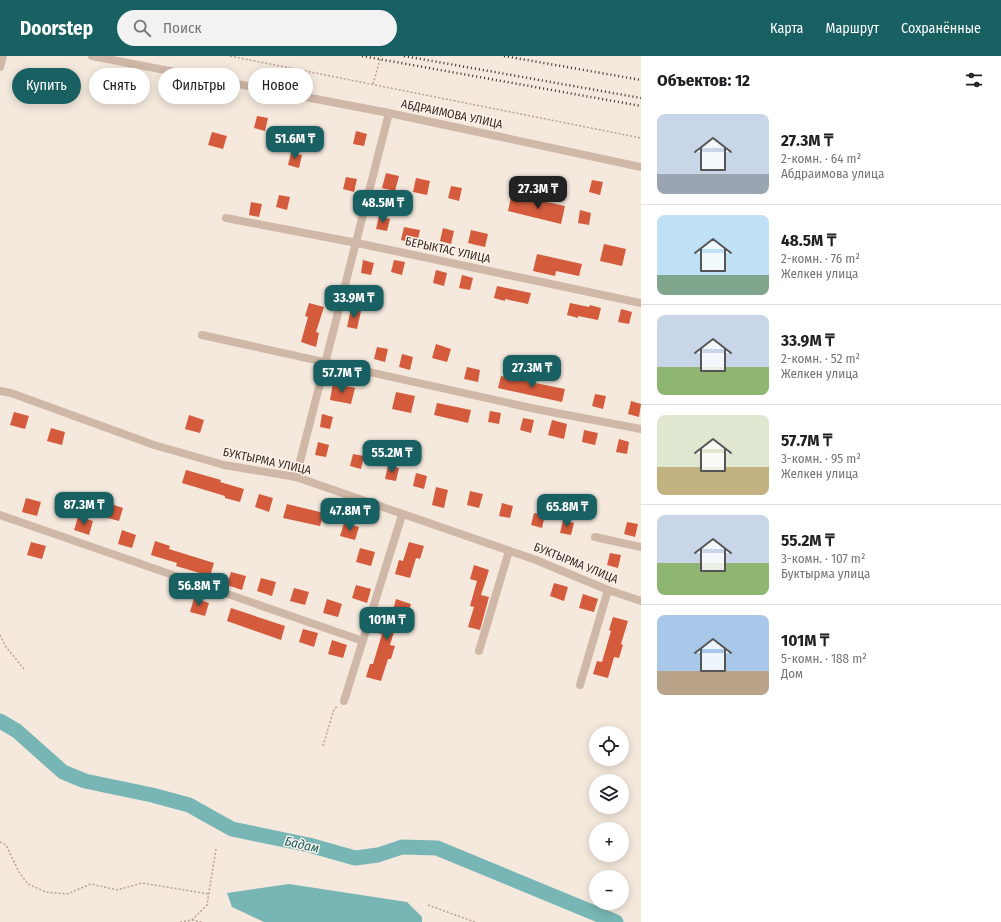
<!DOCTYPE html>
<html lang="ru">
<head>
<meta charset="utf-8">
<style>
	body { margin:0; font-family:"Fira Sans Condensed",sans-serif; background:#f2f2f2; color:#202124; height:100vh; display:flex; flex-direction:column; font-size:15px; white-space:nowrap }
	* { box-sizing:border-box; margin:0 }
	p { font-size:13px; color:#757577 }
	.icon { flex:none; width:22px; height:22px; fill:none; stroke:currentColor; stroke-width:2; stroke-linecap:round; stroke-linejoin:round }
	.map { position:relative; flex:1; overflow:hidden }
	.sheet { display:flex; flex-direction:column; background:#fff; width:360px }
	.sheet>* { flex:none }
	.banner { position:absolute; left:12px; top:12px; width:380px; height:36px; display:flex; gap:8px }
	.controls { position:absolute; left:589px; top:670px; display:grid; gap:8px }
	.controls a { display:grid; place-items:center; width:40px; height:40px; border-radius:50%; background:#fff; box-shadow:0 2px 10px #0003; font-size:20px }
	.price { position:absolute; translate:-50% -34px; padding:0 9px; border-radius:8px; background:#186062; color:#fff; font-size:13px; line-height:26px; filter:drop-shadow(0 1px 2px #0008) }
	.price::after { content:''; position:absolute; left:50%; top:24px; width:12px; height:9px; margin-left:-6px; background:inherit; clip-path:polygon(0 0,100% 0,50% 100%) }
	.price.active { background:#222; color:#fff }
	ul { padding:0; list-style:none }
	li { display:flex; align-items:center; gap:12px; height:100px; padding:0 16px }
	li+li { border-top:1px solid #e0e0e0 }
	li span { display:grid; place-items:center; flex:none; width:112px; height:80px; border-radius:8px; color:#555 }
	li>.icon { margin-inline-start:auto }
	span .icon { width:48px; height:48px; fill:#fffc; stroke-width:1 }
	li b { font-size:17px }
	h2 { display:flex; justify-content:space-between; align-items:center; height:48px; padding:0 16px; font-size:17px }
	.tag { padding:0 14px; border-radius:18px; background:#fff; box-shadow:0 2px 10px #0003; font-size:14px; line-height:36px }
	.tag.active { background:#186062; color:#fff }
	header { display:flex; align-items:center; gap:24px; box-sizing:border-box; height:56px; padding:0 20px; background:#186062; color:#fff }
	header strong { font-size:19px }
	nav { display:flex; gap:22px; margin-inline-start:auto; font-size:14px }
	.search { width:280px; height:36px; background:#f2f2f2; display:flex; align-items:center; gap:10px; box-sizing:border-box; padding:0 14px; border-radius:22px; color:#757577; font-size:15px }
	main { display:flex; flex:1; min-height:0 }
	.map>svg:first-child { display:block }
	.water { fill:#78b6b6 }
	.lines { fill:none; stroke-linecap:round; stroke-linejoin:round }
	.river { stroke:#78b6b6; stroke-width:15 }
	.building { fill:#d45b3c }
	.path { stroke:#bba191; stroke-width:1.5; stroke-dasharray:2 2; stroke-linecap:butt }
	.street { stroke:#cfb8a7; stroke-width:8 }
	.rail { stroke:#3b2d28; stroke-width:2.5; stroke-dasharray:1 3; stroke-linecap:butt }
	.labels { text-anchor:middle; stroke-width:3; stroke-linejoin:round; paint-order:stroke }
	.street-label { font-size:12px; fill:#3b2d28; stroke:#fcf3ea }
	.water-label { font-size:13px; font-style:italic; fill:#186062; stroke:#fcf3ea }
</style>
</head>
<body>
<header>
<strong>Doorstep</strong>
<div class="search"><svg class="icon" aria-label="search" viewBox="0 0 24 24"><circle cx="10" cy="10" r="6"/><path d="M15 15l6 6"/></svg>Поиск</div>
<nav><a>Карта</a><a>Маршрут</a><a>Сохранённые</a></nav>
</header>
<main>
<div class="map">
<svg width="641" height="866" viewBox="0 0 641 866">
	<rect width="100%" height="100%" fill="#f5e9dd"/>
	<polygon class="water" points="289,828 407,846 422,861 422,866 264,866 232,851 227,837"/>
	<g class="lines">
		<polyline class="river" points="0,665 17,675 63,716 85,725 152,739 189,749 232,773 309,789 355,802 378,799 402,791 437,792 616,866"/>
	</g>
	<g class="building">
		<polygon points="257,60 268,62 265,75 254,72"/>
		<polygon points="356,75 367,78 364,90 353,88"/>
		<polygon points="212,76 227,80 223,93 208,89"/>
		<polygon points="291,97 302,99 299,112 288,109"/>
		<polygon points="386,117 399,120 395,135 382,132"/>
		<polygon points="346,121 357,123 354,136 343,133"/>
		<polygon points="416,122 430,125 427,139 413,136"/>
		<polygon points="592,124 603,126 600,139 589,136"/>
		<polygon points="451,130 462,132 459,145 448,142"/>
		<polygon points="279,139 290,141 287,154 276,151"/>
		<polygon points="511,141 542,148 542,145 565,150 561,168 508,155"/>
		<polygon points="251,146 262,148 259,161 249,159"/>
		<polygon points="580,154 591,157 589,169 578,167"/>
		<polygon points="379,160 390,163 387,175 376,173"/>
		<polygon points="404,171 420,174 417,188 401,184"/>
		<polygon points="443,172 454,175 451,188 440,185"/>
		<polygon points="471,174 488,178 485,191 468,187"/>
		<polygon points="604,188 626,193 622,210 600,205"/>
		<polygon points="537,198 582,208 579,220 556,215 555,220 533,215"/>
		<polygon points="363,204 374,207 371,219 361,217"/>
		<polygon points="394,204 405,206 402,219 391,216"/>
		<polygon points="436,214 447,217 444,230 433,227"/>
		<polygon points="462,219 473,222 470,234 459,232"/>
		<polygon points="497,230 531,237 528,248 505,243 505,245 494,242"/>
		<polygon points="309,247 324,251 316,276 319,277 316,291 301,286 308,261 305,260"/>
		<polygon points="570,247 589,251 590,249 601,252 598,264 578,260 578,262 567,259"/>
		<polygon points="351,253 361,255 357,273 347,271"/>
		<polygon points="621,253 632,256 629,268 618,266"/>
		<polygon points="436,288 451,293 447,306 432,302"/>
		<polygon points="377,291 388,293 385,306 374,303"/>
		<polygon points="402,298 413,301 410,314 399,311"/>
		<polygon points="467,311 480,314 478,326 464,323"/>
		<polygon points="501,320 565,333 562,346 498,332"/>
		<polygon points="333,327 355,332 351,348 330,344"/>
		<polygon points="396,336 415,340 411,357 392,353"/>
		<polygon points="595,338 606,340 603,353 592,350"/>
		<polygon points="631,345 641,348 639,361 628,358"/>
		<polygon points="437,347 471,354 468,367 434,359"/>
		<polygon points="490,355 501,357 499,368 488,366"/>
		<polygon points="14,356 29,360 25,373 10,369"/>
		<polygon points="322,358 333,361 330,373 320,371"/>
		<polygon points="189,359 204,364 200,377 185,373"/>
		<polygon points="523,362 534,364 531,377 520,374"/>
		<polygon points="552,364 567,368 564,383 548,379"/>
		<polygon points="51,372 65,376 62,389 47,385"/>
		<polygon points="584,374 598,377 595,389 582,386"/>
		<polygon points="619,383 629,386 627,398 616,396"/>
		<polygon points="318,386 329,389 326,401 315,399"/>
		<polygon points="353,398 364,400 361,413 350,410"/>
		<polygon points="388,410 399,412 396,425 385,423"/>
		<polygon points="186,414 221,424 220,426 244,433 240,446 225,442 225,440 182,427"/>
		<polygon points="416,417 427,420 424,433 413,430"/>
		<polygon points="436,431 448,434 444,452 432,449"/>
		<polygon points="470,435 483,438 479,452 467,449"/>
		<polygon points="259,438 273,442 269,456 255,451"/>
		<polygon points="26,442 41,446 37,460 22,456"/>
		<polygon points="108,447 123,452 119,465 104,461"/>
		<polygon points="502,447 513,450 510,462 499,460"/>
		<polygon points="287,448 324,457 320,470 283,462"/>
		<polygon points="534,457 545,459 542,472 531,469"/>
		<polygon points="78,461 93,465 89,479 74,474"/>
		<polygon points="563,464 574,467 571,479 560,477"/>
		<polygon points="627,466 638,468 635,481 624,478"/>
		<polygon points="344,467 359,471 355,484 340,480"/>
		<polygon points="122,474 136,479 132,492 118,488"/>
		<polygon points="155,485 170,490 169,493 214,507 210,520 176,510 177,507 151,499"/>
		<polygon points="31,486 46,490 42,503 27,499"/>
		<polygon points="409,486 424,490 420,503 416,502 410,522 395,518 399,504 403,505"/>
		<polygon points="360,492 375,496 371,510 356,506"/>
		<polygon points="610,497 621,499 618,512 607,509"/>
		<polygon points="474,509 489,514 481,539 489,541 480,574 468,571 474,551 470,550 477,525 470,523"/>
		<polygon points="231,516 246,520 242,534 227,529"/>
		<polygon points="261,522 276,526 272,540 257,535"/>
		<polygon points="554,527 568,531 564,545 550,540"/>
		<polygon points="356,529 371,533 367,547 352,542"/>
		<polygon points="294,532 309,536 305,549 290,545"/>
		<polygon points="583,538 598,543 594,556 579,552"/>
		<polygon points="194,542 209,547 205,560 190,556"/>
		<polygon points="327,543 342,548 338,561 323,557"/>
		<polygon points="396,543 411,548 407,561 399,559 390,589 395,590 391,603 388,603 381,625 366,621 370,608 373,608 382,578 378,577 382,564 390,566"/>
		<polygon points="231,552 285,570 281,584 227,565"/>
		<polygon points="613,561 628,565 621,588 623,589 619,602 614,601 608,622 593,618 597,605 602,606 611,575 609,574"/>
		<polygon points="303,573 318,577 314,591 299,586"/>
		<polygon points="332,584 347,589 343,602 328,598"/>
	</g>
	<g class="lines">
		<g class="path">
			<polyline points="230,0 641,82"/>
			<polyline points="373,28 381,0"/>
			<polyline points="0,579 6,591 24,613"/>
			<polyline points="323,690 334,653 338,650"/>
			<polyline points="0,786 6,789 19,816 28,828 46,836 67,838 91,828 117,834 142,827 209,838"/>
			<polyline points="428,849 475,866"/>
			<polyline points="192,864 207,849 216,793"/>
			<polyline points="180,866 192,864 202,866"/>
		</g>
		<g class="street">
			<polyline points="92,0 389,57 641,111"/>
			<polyline points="0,11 3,0"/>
			<polyline points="226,162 357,187 641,247"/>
			<polyline points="202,279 536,353 641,373"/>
			<polyline points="0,335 11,337 154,389 224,409 296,421 536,504 608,534 641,545"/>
			<polyline points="296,421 389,57"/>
			<polyline points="0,459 363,585"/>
			<polyline points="595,481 641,491"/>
			<polyline points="479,595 509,495"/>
			<polyline points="580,629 608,534"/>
			<polyline points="344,645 402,459"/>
		</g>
		<g class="rail">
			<polyline points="362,0 641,50"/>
			<polyline points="404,0 641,42"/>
			<polyline points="504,0 641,24"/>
		</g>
	</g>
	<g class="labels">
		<g class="street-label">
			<text transform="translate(452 58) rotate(12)" y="4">АБДРАИМОВА УЛИЦА</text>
			<text transform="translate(448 194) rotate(12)" y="4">БЕРЫКТАС УЛИЦА</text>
			<text transform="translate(267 405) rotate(12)" y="4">БУКТЫРМА УЛИЦА</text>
			<text transform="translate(576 507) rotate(22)" y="4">БУКТЫРМА УЛИЦА</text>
		</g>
		<g class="water-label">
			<text transform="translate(302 788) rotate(13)" y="5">Бадам</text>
		</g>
	</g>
</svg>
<div class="controls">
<a><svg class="icon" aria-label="locate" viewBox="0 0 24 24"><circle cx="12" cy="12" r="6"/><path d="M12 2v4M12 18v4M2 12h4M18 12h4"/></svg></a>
<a><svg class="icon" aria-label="layers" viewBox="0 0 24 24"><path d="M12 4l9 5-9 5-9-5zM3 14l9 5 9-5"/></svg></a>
<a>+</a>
<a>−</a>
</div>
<b class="price" style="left:295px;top:104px">51.6M ₸</b>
<b class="price active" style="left:538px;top:154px">27.3M ₸</b>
<b class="price" style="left:383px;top:168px">48.5M ₸</b>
<b class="price" style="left:354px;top:263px">33.9M ₸</b>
<b class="price" style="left:532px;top:333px">27.3M ₸</b>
<b class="price" style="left:342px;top:338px">57.7M ₸</b>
<b class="price" style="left:392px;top:418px">55.2M ₸</b>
<b class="price" style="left:84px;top:470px">87.3M ₸</b>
<b class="price" style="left:567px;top:472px">65.8M ₸</b>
<b class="price" style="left:350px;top:476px">47.8M ₸</b>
<b class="price" style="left:199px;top:551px">56.8M ₸</b>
<b class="price" style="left:387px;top:585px">101M ₸</b>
<div class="banner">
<a class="tag active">Купить</a>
<a class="tag">Снять</a>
<a class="tag">Фильтры</a>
<a class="tag">Новое</a>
</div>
</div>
<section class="sheet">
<h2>Объектов: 12<svg class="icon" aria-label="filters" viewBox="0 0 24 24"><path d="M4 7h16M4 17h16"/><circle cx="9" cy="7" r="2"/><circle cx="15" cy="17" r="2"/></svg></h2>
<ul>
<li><span style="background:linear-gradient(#c9d6e8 75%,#9aa5b1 0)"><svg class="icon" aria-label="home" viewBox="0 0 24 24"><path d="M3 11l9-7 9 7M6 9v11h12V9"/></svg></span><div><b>27.3M ₸</b><p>2-комн. · 64 m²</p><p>Абдраимова улица</p></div></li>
<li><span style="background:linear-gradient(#bfe0f5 75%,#7fa58c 0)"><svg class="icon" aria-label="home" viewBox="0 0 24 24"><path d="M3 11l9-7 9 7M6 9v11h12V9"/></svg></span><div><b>48.5M ₸</b><p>2-комн. · 76 m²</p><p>Желкен улица</p></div></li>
<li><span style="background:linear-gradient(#c9d6e8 65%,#8fb573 0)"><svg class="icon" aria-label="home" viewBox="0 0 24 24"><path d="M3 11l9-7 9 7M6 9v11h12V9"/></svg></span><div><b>33.9M ₸</b><p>2-комн. · 52 m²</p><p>Желкен улица</p></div></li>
<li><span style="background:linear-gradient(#dfe7d0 65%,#c2b280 0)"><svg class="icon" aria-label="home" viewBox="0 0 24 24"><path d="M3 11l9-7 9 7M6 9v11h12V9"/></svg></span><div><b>57.7M ₸</b><p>3-комн. · 95 m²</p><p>Желкен улица</p></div></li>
<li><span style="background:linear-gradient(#c9d6e8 60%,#8fb573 0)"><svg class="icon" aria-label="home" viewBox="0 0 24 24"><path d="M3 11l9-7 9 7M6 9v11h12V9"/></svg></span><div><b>55.2M ₸</b><p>3-комн. · 107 m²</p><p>Буктырма улица</p></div></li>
<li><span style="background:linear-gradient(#a9c7e8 70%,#b9a48a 0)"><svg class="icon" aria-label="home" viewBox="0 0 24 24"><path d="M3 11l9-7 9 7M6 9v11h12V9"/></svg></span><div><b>101M ₸</b><p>5-комн. · 188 m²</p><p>Дом</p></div></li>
</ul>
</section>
</main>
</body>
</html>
